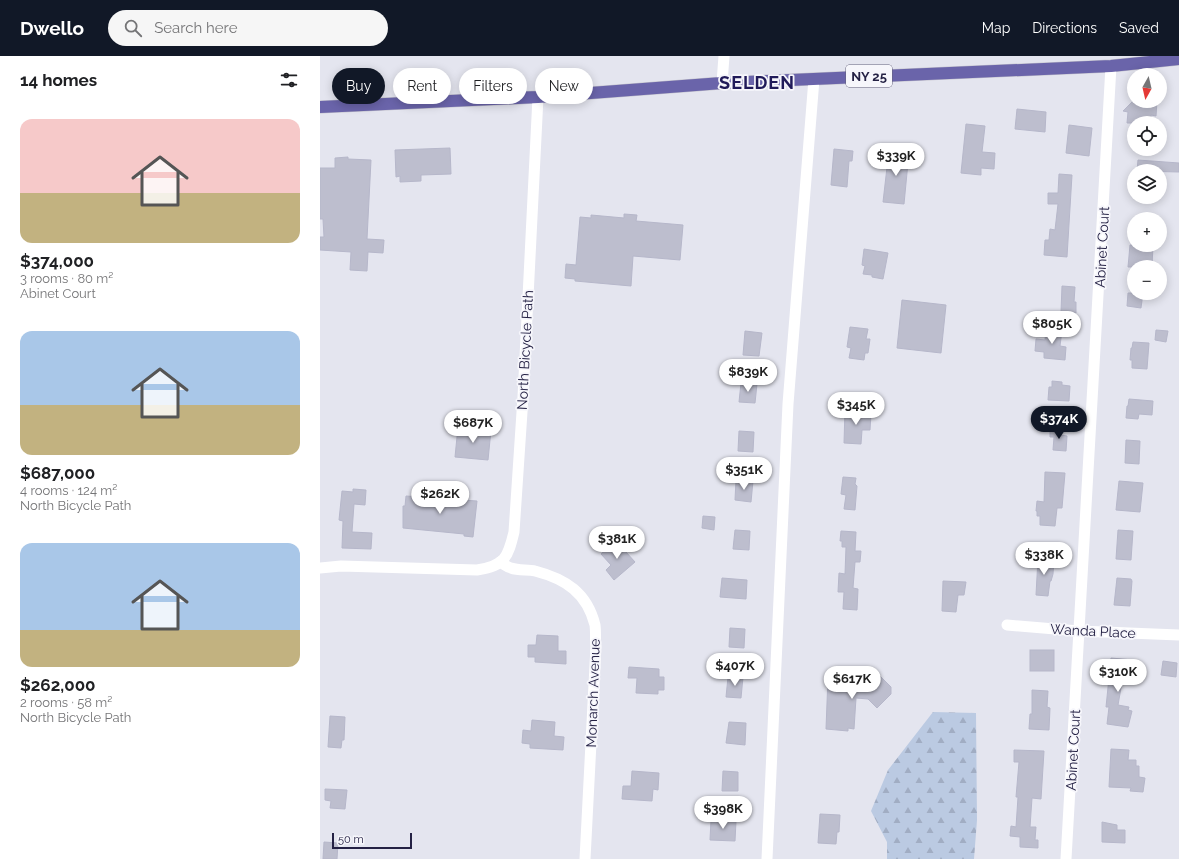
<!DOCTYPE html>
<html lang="en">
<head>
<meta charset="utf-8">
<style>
	body { margin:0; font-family:Raleway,sans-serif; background:#f6f6f6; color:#202124; height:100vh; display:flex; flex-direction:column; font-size:15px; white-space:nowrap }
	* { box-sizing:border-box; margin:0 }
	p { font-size:13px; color:#757577 }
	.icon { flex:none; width:22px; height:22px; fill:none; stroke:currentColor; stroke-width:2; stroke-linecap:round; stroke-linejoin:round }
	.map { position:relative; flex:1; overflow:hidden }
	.sheet { display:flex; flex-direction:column; background:#fff; width:320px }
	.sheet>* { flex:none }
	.top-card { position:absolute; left:12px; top:12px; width:380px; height:36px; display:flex; gap:8px }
	.needle { width:26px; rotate:188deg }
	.fabs { position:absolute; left:807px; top:12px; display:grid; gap:8px }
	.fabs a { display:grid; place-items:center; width:40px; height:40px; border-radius:50%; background:#fff; box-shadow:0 2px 10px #0003; font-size:20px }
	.scale { position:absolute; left:12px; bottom:10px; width:80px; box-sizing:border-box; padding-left:4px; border:2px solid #242144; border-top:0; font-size:11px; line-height:14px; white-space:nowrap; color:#242144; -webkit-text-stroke:3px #f6f6fb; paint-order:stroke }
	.price { position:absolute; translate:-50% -34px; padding:0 9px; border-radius:14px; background:#fff; color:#222; font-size:13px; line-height:26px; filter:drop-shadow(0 1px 2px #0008) }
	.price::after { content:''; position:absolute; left:50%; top:24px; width:12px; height:9px; margin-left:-6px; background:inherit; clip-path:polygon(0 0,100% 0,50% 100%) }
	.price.on { background:#111827; color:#fff }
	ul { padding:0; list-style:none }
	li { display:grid; align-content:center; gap:8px; height:212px; padding:0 20px }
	li span { display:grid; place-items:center; height:124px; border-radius:12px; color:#555 }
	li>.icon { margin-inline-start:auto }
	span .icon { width:72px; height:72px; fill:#fffc; stroke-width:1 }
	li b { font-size:17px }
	h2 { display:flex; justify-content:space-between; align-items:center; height:48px; padding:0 20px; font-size:17px }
	.tag { padding:0 14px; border-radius:18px; background:#fff; box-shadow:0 2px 10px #0003; font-size:14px; line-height:36px }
	.tag.on { background:#111827; color:#fff }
	header { display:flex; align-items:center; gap:24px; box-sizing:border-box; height:56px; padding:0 20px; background:#111827; color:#fff }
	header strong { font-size:19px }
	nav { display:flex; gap:22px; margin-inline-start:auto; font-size:14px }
	.search { width:280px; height:36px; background:#f6f6f6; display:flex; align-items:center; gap:10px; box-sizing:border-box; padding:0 14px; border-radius:22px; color:#757577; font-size:15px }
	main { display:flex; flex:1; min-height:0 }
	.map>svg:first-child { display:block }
	.forest { fill:url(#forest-firs) }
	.building { fill:#bdbece; stroke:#b6b7ca }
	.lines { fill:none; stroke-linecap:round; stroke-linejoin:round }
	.major-casing { stroke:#c2c1cb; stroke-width:13 }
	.minor { stroke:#fff; stroke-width:11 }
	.major { stroke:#6a64aa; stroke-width:12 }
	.labels { text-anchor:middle; stroke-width:3.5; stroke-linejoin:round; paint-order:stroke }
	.shield { fill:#f6f6fb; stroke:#63617b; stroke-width:1 }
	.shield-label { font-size:13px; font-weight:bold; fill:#242144 }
	.street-label { font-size:14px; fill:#242144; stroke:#f6f6fb }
	.district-label { font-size:18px; font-weight:bold; letter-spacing:1px; fill:#201a59; stroke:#f6f6fb }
</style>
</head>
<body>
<header>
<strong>Dwello</strong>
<div class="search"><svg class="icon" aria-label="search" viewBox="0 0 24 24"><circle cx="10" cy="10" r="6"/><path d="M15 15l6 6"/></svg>Search here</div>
<nav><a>Map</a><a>Directions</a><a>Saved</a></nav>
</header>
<main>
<section class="sheet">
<h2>14 homes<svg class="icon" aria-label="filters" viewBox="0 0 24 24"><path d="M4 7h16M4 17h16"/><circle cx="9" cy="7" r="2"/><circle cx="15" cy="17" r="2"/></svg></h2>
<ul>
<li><span style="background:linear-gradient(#f6c9c9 60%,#c2b280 0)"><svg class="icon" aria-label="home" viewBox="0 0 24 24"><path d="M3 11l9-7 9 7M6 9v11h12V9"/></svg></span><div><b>$374,000</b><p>3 rooms · 80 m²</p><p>Abinet Court</p></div></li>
<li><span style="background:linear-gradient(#a9c7e8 60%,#c2b280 0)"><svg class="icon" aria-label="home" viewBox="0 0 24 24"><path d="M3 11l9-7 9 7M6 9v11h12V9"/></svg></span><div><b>$687,000</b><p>4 rooms · 124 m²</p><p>North Bicycle Path</p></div></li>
<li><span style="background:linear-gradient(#a9c7e8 70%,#c2b280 0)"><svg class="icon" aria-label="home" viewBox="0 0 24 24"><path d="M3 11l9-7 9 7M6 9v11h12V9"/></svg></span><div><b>$262,000</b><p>2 rooms · 58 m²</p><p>North Bicycle Path</p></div></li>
</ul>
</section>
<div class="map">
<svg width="859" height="803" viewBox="0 0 859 803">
	<defs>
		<pattern id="forest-firs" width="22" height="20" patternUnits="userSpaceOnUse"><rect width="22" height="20" fill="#bbcae2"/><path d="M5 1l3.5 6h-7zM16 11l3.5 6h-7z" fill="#a1adc3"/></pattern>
	</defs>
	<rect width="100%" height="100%" fill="#e4e5ef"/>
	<polygon class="forest" points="613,656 656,657 657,764 654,803 567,803 567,786 551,755 568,714"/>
	<g class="building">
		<polygon points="813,45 837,45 836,60 831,59 831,62 820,62 819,67 807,67 808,56 803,55"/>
		<polygon points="697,53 726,56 725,76 695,73"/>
		<polygon points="646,68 665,70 662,96 675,97 674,113 661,112 661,119 641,117"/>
		<polygon points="749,69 772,72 769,100 746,97"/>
		<polygon points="130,92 131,118 101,119 101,125 80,126 80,120 76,121 75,94"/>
		<polygon points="514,93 533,95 532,105 529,105 527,131 511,129"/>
		<polygon points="569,94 589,96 584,148 563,146"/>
		<polygon points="28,101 28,103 51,104 47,183 64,184 63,197 48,196 47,215 30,214 31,196 0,194 0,181 4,181 3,163 0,163 0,112 15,112 15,102"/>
		<polygon points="818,104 859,107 859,116 817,115"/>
		<polygon points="739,118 752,119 747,201 724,199 725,184 729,184 730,173 735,174 738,148 728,148 728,137 738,137"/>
		<polygon points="304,158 317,159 316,165 363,169 360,204 313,200 311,230 255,225 255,223 245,222 246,208 256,209 260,161 271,162 271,159 304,162"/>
		<polygon points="810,189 833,189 832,211 808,211"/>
		<polygon points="544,193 568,197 563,223 552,221 552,219 543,218 545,210 542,209"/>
		<polygon points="742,230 755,231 754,246 756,246 756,257 741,256"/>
		<polygon points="808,237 823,237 821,252 807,250"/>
		<polygon points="582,244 626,249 621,297 577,292"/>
		<polygon points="530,271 548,273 546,283 550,283 548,297 545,297 544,304 529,302 531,292 527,291"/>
		<polygon points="726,272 742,274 740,290 746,291 745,304 724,302 724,296 715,295 716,283 725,284"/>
		<polygon points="836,274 848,275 846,286 835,284"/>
		<polygon points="425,275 442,277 439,300 423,299"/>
		<polygon points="813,286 829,287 827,313 812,312 812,304 810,304 811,292 812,292"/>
		<polygon points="732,325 742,326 742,329 750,330 749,345 728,344 729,331 732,331"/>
		<polygon points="421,327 437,328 435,347 419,346"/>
		<polygon points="809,343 833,345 832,359 819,358 818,363 806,362 807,350 808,350"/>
		<polygon points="525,354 542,355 542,357 551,358 550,374 542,374 541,388 524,387"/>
		<polygon points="138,371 171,374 168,404 135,401"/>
		<polygon points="730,372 741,373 740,379 747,380 746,395 733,394 734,381 730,381"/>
		<polygon points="419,375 434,376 433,396 418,395"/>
		<polygon points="806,384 820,385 819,408 805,407"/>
		<polygon points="725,416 745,417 742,452 737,452 735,470 720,469 720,460 717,460 717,455 716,455 717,445 724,446"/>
		<polygon points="523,421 536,422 535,428 537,430 535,454 524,453 526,439 521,438"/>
		<polygon points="416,424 433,425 431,446 415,444"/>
		<polygon points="799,425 823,427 820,456 796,454"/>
		<polygon points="33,433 46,434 45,449 34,448 32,476 52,477 51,493 22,492 23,465 19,464 22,435 33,436"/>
		<polygon points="86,440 157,445 153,481 144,480 144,478 83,472 83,450 85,450"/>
		<polygon points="383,460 395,461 394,474 382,472"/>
		<polygon points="415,474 430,475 429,494 413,493"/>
		<polygon points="798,474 813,475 811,504 796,503"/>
		<polygon points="521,475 536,476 535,495 541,495 540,506 535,506 533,532 538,533 537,554 523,553 524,536 518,536 519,517 525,518 526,491 522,491 522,485 520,485"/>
		<polygon points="296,485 315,506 294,524 286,514 291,509 281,498"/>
		<polygon points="718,502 734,503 733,518 731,525 730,525 728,540 716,539"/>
		<polygon points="402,522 427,524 426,543 400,541"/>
		<polygon points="797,522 811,523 812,525 810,550 794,549"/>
		<polygon points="623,525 646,526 644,539 638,539 636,556 622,555"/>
		<polygon points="410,572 425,573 424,592 409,591"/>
		<polygon points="217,579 238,580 238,595 246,595 246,608 215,606 215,601 208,601 208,589 216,589"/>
		<rect x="710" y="594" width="24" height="21"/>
		<polygon points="791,602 813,604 812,616 804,615 798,649 809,651 808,654 812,655 808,671 787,668 789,651 786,651"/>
		<polygon points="843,605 857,607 856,621 841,619"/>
		<polygon points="309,611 339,613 339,621 344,621 344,634 338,634 338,638 316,637 317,622 308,622"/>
		<polygon points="558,618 571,631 571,638 557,652 548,643 536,642 534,673 528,672 528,675 506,673 508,621 537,623 536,626 550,627"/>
		<polygon points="408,621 423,621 421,642 406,641"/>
		<polygon points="712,634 728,635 727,651 730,652 729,674 709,673 710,658 712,658"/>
		<polygon points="10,660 25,661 24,684 22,684 21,692 8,691"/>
		<polygon points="212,664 235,666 234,680 244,681 243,694 210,692 210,688 202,687 203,674 211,675"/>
		<polygon points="409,666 426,667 425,689 406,687"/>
		<polygon points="791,693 809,694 808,704 816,704 816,710 819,710 819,721 825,722 823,736 810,735 811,732 789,731"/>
		<polygon points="694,694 724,695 721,743 712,742 710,771 716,771 715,784 718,784 718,792 700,791 700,781 690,780 691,770 696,771 698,741 696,741 699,706 694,706"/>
		<polygon points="312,715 339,717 338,734 333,733 332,745 302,743 303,730 311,730"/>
		<polygon points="403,715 418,716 418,735 402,735"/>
		<polygon points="5,733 27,734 25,753 10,752 11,745 5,744"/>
		<polygon points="500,758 520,759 519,776 517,776 516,788 498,787"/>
		<polygon points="391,764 416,765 415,785 390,784"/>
		<polygon points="782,766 797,769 797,774 805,774 805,787 782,786"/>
		<polygon points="4,786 18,787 17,803 3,803"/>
	</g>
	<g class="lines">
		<g class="major-casing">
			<polyline id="major" points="0,51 218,41 402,27 791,10 859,3"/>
		</g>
		<g class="minor">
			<polyline points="402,27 404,0"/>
			<path d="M 180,506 C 184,508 187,511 191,512 C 199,515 208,513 215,515 C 246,523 267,537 275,569 C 276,576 275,584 276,590 L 265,803"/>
			<path d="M 0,512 L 21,510 L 157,514 C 185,510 188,501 194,476 L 203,341 L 218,41"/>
			<polyline points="687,569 759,575 859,579"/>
			<polyline points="447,803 468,348 494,23"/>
			<polyline points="746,803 791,10"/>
		</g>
		<use href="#major" class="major"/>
	</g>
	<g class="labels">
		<rect class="shield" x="526" y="9" width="46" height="22" rx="3"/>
		<g class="shield-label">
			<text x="549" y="25">NY 25</text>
		</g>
		<g class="street-label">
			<text transform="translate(782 191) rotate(-87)" y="5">Abinet Court</text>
			<text transform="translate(205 294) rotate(-87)" y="5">North Bicycle Path</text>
			<text transform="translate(773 575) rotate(3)" y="5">Wanda Place</text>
			<text transform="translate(273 637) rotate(-88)" y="5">Monarch Avenue</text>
			<text transform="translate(753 694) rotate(-87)" y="5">Abinet Court</text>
		</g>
		<g class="district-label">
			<text x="437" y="33">SELDEN</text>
		</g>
	</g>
</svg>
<div class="fabs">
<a><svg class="needle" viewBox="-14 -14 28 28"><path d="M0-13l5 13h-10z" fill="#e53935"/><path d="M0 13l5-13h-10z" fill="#757577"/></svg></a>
<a><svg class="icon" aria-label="locate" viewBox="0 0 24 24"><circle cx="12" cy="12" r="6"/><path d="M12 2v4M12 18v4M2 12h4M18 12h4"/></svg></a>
<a><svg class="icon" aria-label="layers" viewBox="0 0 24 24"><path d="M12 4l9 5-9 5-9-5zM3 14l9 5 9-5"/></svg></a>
<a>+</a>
<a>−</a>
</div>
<div class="scale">50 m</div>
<b class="price" style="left:576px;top:121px">$339K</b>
<b class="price" style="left:732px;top:289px">$805K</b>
<b class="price" style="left:428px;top:337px">$839K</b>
<b class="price" style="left:536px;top:370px">$345K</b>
<b class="price on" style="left:739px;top:384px">$374K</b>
<b class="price" style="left:153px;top:388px">$687K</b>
<b class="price" style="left:424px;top:435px">$351K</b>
<b class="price" style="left:120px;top:459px">$262K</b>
<b class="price" style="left:297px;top:504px">$381K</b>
<b class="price" style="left:724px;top:520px">$338K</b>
<b class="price" style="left:415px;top:631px">$407K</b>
<b class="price" style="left:798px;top:637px">$310K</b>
<b class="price" style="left:532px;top:644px">$617K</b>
<b class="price" style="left:403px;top:774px">$398K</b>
<div class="top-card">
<a class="tag on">Buy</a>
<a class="tag">Rent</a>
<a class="tag">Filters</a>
<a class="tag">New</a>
</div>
</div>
</main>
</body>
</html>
